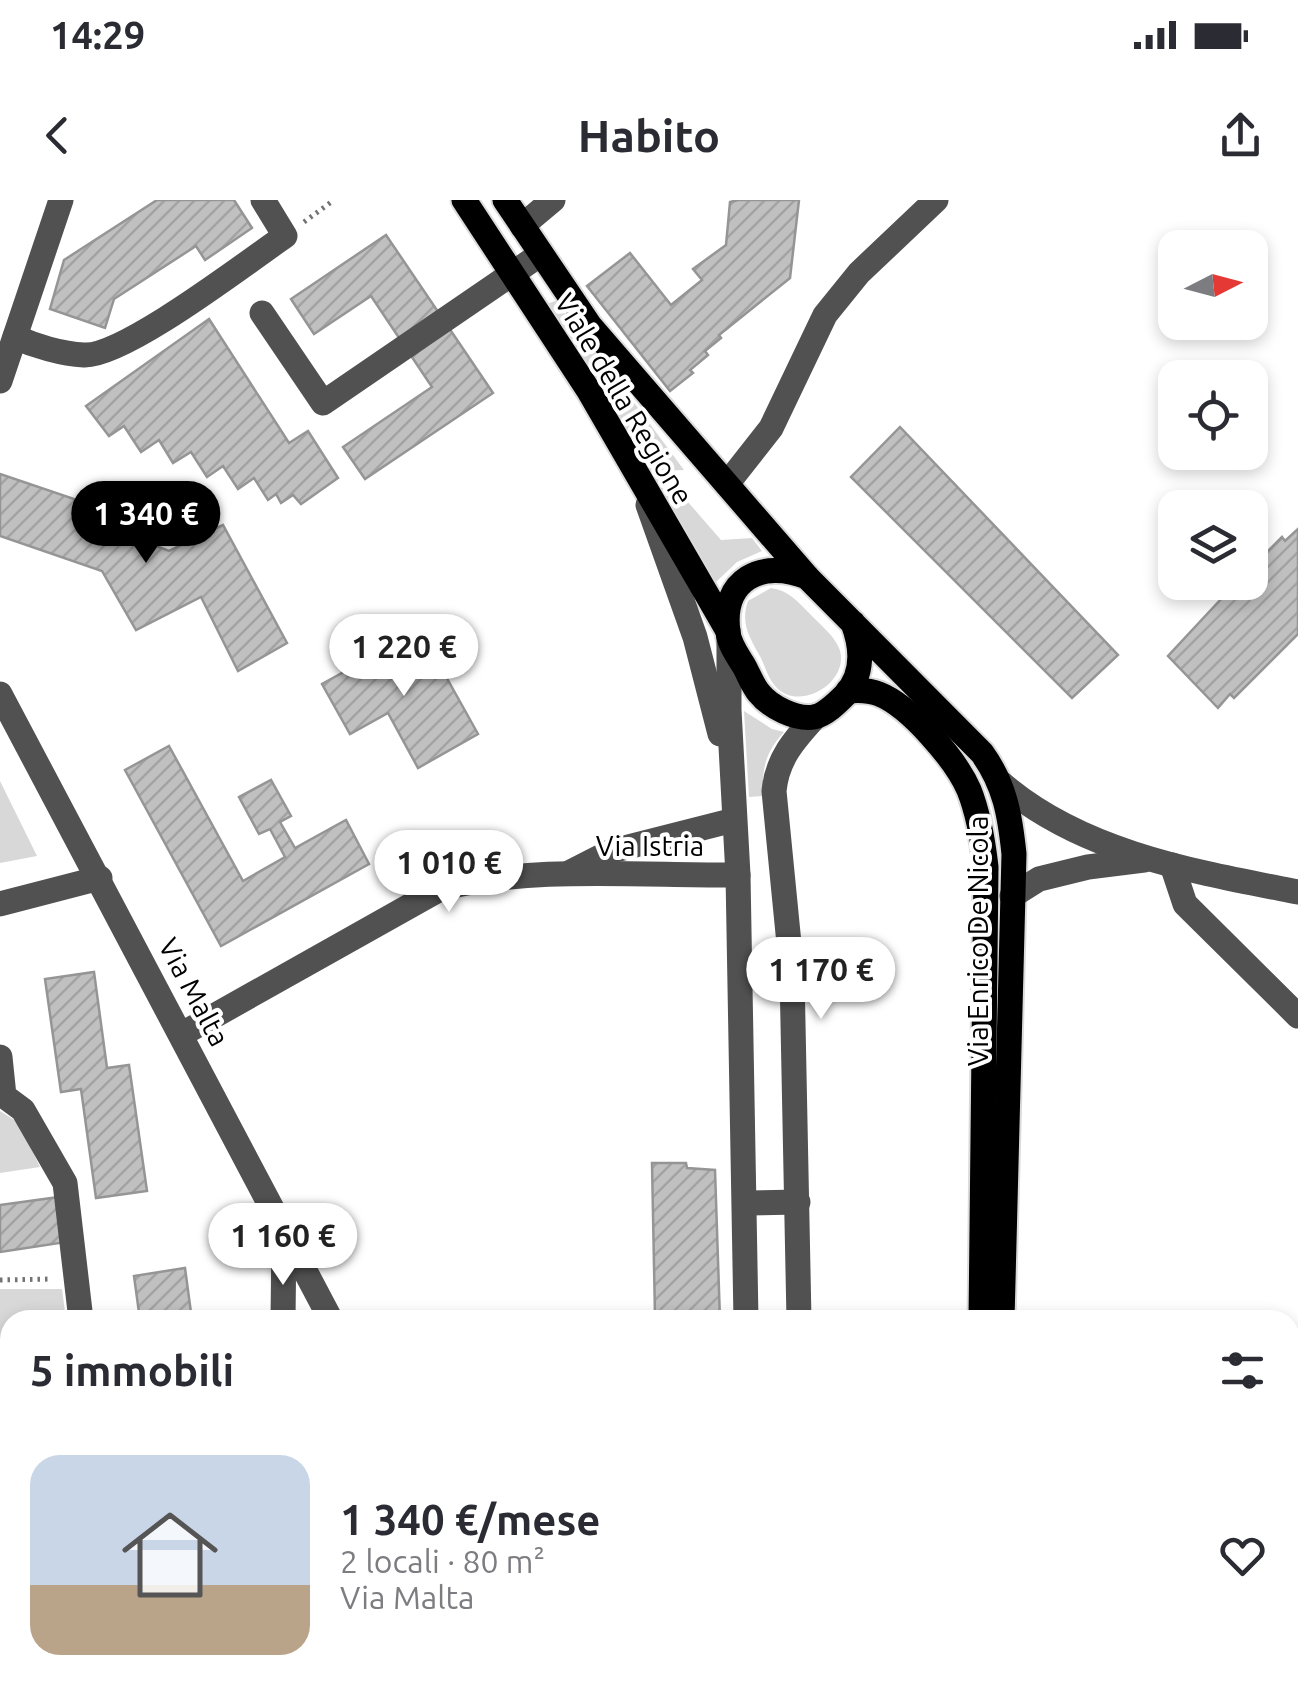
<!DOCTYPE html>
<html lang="it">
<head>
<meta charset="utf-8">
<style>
	body { margin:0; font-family:Ubuntu,sans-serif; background:#f7f7f7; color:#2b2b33; height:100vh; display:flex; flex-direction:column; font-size:38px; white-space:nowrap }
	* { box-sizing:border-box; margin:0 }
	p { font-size:32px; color:#7c7c81 }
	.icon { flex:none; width:55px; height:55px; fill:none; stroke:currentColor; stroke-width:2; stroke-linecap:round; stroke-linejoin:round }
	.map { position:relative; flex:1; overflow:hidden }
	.sheet { position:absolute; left:0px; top:1110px; width:1300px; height:392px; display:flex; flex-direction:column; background:#fff; border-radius:30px 30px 0 0; box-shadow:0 5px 15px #0003 }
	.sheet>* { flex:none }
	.needle { width:65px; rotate:84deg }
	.controls { position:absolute; left:1158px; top:30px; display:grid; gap:20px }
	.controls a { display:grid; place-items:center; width:110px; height:110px; border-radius:20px; background:#fff; box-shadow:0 5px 15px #0003; font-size:50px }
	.price { position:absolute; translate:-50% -85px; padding:0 22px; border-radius:35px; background:#fff; color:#222; font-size:32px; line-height:65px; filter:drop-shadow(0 2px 5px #0008) }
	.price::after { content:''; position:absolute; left:50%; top:60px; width:30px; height:22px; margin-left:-15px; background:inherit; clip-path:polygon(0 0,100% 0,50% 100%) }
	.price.on { background:#000; color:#fff }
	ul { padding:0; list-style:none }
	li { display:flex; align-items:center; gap:30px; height:250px; padding:0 30px }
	li span { display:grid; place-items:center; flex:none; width:280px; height:200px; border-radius:30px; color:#555 }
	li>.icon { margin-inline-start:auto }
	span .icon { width:120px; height:120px; fill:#fffc; stroke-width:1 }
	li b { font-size:42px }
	h2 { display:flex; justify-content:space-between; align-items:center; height:120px; padding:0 30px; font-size:42px }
	.status { display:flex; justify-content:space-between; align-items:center; height:70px; padding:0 50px; background:#fff; direction:ltr }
	.status svg { height:28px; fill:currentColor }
	header { display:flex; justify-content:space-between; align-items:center; height:130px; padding:0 30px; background:#fff; font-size:45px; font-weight:600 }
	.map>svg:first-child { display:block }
	.green { fill:#d8d8d8 }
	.building { fill:url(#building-hatch); stroke:#959595; stroke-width:2.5 }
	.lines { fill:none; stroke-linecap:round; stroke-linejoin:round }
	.major-casing { stroke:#dbdbdb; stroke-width:29 }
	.path { stroke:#737373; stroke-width:5; stroke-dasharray:2.5 5; stroke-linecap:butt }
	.minor { stroke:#515151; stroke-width:25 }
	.major { stroke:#000; stroke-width:25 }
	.labels { text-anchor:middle; stroke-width:8; stroke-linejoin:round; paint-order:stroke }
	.street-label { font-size:28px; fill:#000; stroke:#fff }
</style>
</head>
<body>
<div class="status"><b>14:29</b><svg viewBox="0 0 49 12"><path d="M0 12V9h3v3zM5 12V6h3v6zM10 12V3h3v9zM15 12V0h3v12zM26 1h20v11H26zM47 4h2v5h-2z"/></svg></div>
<header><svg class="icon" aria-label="back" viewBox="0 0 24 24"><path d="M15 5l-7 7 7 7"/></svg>Habito<svg class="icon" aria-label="share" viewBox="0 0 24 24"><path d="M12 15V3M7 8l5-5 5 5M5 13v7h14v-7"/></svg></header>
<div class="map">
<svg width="1298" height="1502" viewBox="0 0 1298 1502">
	<defs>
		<pattern id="building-hatch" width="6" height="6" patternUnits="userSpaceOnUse" patternTransform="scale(2.5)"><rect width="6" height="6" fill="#c0c0c0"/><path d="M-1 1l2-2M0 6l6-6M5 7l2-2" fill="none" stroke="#a3a3a3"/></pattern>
	</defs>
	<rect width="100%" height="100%" fill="#fff"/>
	<g class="green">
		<polygon points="558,100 684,270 661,271 721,340 752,338 762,351 737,362 716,382 711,377 638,245 547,104"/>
		<path d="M 771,388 C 788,390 797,401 809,413 C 818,423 834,435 839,448 C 852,481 799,514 775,486 C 769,479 765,467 761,458 C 750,438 740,424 748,401 Z"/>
		<path d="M 744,511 L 772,529 L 784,532 C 765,553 762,568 763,596 L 749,597 Z"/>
		<polygon points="0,581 37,656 0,663"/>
		<polygon points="0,911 19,923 40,967 0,973"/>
		<polygon points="0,1089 62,1089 66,1120 10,1120 10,1277 0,1279"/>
	</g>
	<g class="building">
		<polygon points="157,0 234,0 252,28 205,60 196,46 114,99 105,128 50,109 64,60"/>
		<polygon points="738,0 799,0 790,78 719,135 721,138 705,151 708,155 690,170 693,173 670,191 587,86 630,53 671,105 702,80 693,69 726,45 730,2"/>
		<polygon points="386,35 493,193 365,279 343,247 432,187 371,96 314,134 291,99"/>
		<polygon points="209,119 289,243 308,231 338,278 301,304 293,295 281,303 276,294 268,300 254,278 238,289 223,266 207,277 191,252 173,263 159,240 141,252 124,226 109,236 86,206"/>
		<polygon points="900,227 1118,455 1072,498 851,277"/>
		<polygon points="0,274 133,319 130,336 169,351 223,325 287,443 238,471 201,397 136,430 102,371 0,336"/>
		<polygon points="1298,329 1298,434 1234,498 1230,494 1218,508 1168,456 1237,382 1250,382 1250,369 1282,337 1285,341"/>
		<polygon points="420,430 478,534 418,568 388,513 350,534 322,484"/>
		<polygon points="169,546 243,681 285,657 270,629 259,634 239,597 271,580 291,616 280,622 295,648 346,620 369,664 221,746 125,570"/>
		<polygon points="94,772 107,868 129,865 147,991 96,998 81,889 61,892 45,779"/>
		<polygon points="652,963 686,963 687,968 715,970 720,1120 567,1120 567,1116 655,1116"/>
		<polygon points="59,997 66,1042 0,1052 0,1005"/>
		<polygon points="185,1068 192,1120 140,1120 134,1076"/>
		<polygon points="10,1284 10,1336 0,1338 0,1285"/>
		<polygon points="1290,1348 1298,1348 1298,1502 1040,1502 1040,1492 1290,1492"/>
		<polygon points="10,1430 10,1492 54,1492 55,1502 7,1502 0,1458 0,1432"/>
		<rect x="314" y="1492" width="44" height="10"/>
		<polygon points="441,1492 502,1492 502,1502 382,1502 441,1498"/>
	</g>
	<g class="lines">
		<g class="major-casing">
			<g id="major">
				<polyline points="464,0 589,191 728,431"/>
				<polyline points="505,0 590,126 807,377"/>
				<path d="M 853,423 C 862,447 864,475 845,495 C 837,503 825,515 814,517 C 796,520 770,507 759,493 C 753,486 749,475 744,466 C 738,456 729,444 728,432 C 721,379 762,359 807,377 L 982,553 C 1005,585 1010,615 1014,654 L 1002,1120"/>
				<path d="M 848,491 C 859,490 869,490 879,494 C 910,506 956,560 969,590 C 979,615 983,641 986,667 L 981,1120"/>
				<polyline points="1290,1241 1298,1240"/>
			</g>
		</g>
		<g class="path">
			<polyline points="304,22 334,0"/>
			<polyline points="0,1080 52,1079"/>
			<polyline points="0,1150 10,1143"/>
			<polyline points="0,1209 10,1215"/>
			<polyline points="0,1256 10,1256"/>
		</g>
		<g class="minor">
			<polyline points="522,26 553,0"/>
			<polyline points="262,113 323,203 541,54"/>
			<path d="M 15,137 C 35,146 62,154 84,155 C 124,157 247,62 285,36 L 263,0"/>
			<polyline points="0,181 61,0"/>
			<polyline points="727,284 771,228 825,115 859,73 936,0"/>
			<polyline points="648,305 695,437 720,534"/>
			<polyline points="729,439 729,510 738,675 746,1120"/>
			<polyline points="0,494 331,1120"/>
			<path d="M 1001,583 C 1082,653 1196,672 1298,692"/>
			<polyline points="1172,665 1185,704 1298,816"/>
			<polyline points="569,673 612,651 734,620"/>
			<polyline points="1012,696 1039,679 1088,667 1144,660"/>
			<polyline points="0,704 100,678"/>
			<path d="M 182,834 L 440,689 C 527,665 646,676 738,675"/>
			<polyline points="0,857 4,896 23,910 65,983 81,1120"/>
			<polyline points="745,1003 798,1002"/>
			<polyline points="283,1120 284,1035"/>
			<path d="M 799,1120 L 792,774 L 774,591 C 777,559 794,540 815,517"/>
			<polyline points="1290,1320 1298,1316"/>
			<polyline points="0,1414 10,1409"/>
			<polyline points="283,1492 283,1502"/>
			<polyline points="751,1492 751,1502"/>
			<polyline points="997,1492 997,1502"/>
			<polyline points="819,1502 825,1492"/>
		</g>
		<use href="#major" class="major"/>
	</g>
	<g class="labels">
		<g class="street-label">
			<text transform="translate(624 199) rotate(59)" y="10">Viale della Regione</text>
			<text x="650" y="656">Via Istria</text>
			<text transform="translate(978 741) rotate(-90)" y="10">Via Enrico De Nicola</text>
			<text transform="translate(194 792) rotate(62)" y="10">Via Malta</text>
		</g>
	</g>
</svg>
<div class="controls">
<a><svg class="needle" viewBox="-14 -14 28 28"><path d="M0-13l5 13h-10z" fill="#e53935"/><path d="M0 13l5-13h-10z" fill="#7c7c81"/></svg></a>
<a><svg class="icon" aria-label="locate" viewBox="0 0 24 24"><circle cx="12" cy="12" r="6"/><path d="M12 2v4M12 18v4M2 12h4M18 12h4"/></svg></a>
<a><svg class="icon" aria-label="layers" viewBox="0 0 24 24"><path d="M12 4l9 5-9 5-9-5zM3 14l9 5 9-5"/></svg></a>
</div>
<b class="price on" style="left:146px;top:366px">1 340 €</b>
<b class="price" style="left:404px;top:499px">1 220 €</b>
<b class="price" style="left:449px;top:715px">1 010 €</b>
<b class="price" style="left:821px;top:822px">1 170 €</b>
<b class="price" style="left:283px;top:1088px">1 160 €</b>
<section class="sheet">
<h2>5 immobili<svg class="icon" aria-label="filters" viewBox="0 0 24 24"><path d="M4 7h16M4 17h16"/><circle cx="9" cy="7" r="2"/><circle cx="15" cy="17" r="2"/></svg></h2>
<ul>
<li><span style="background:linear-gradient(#c9d6e8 65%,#b9a48a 0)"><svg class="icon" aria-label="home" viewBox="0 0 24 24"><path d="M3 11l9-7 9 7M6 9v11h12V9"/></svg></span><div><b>1 340 €/mese</b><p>2 locali · 80 m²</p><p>Via Malta</p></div><svg class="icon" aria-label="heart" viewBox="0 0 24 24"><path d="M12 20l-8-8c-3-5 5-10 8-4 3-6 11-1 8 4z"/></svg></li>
</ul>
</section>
</div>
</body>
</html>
